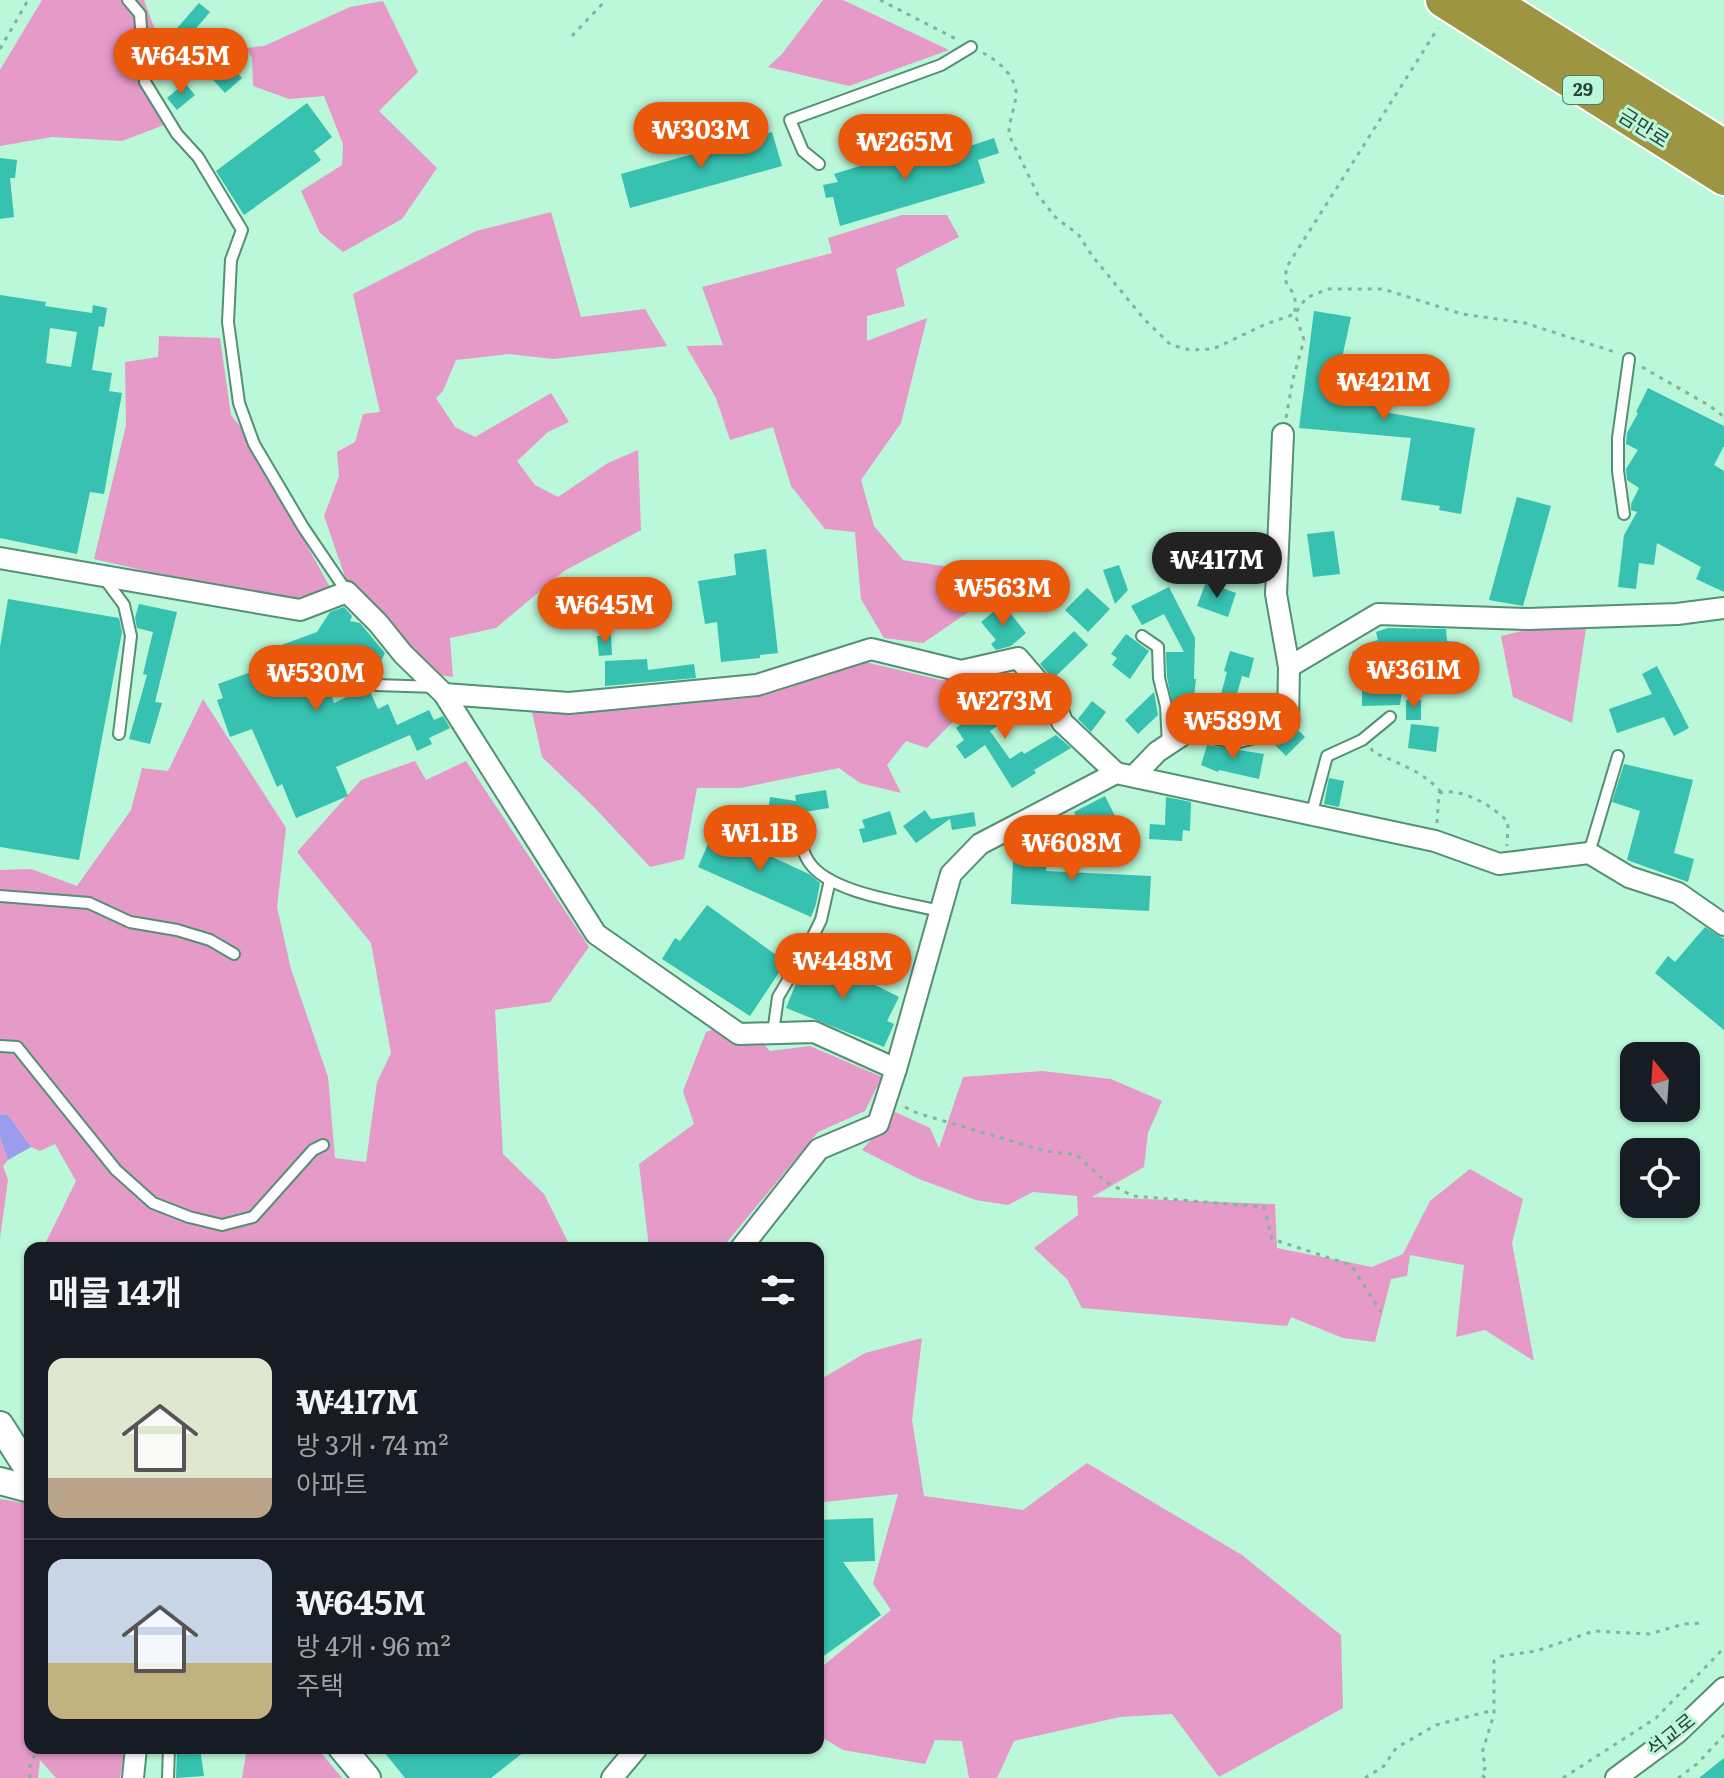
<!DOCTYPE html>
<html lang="ko">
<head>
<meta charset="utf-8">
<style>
	body { margin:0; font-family:Literata,"Noto Sans KR",serif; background:#242831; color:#f1f3f6; height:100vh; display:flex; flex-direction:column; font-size:30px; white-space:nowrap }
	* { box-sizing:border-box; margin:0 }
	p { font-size:26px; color:#9ea1a6 }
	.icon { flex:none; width:44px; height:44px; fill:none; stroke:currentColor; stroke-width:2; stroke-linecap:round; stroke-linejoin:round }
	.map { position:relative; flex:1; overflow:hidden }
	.details { position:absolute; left:24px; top:1242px; width:800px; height:512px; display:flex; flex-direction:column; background:#171b24; border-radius:16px; box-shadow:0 2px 6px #0004 }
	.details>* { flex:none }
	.needle { width:52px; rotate:343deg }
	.tools { position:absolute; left:1620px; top:1042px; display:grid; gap:16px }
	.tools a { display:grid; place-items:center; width:80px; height:80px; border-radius:16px; background:#171b24; box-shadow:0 2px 6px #0004; font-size:40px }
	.price { position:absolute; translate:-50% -68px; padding:0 18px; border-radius:28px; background:#ea580c; color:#fff; font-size:26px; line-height:52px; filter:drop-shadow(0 2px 4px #0008) }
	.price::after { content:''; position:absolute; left:50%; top:48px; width:24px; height:18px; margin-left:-12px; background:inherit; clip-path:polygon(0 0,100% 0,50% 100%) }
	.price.active { background:#222; color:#fff }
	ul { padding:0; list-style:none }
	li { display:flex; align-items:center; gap:24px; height:200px; padding:0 24px }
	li+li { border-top:2px solid #363941 }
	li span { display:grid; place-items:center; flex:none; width:224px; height:160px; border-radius:16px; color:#555 }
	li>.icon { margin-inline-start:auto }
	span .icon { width:96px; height:96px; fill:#fffc; stroke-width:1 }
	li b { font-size:34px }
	h2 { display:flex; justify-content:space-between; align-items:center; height:96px; padding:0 24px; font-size:34px }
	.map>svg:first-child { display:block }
	.green { fill:#e69ac8 }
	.water { fill:#9c9cee }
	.building { fill:#36c1b0; fill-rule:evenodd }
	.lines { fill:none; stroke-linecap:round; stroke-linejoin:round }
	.lane-casing { stroke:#558f74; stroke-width:14 }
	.street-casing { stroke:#558f74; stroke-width:24 }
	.secondary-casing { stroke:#558f74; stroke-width:30 }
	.highway-casing { stroke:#fff; stroke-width:38 }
	.path { stroke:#84b39c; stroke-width:3; stroke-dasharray:4 6; stroke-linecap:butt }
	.lane { stroke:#fff; stroke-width:10 }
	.street { stroke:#fff; stroke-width:20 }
	.secondary { stroke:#fff; stroke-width:26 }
	.highway { stroke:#9e9542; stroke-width:34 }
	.labels { text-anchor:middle; stroke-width:6; stroke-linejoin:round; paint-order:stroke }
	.shield { fill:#bbf7d9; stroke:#557867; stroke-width:2 }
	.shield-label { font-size:18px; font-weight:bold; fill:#294236 }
	.street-label { font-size:20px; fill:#294236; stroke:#bbf7d9 }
</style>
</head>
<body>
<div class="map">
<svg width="1724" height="1778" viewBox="0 0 1724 1778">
	<rect width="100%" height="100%" fill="#bbf7d9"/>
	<g class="green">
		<path d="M 42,0 L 144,0 L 155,30 C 139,55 154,99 164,125 L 122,141 L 52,137 L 0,146 L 0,70 Z"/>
		<polygon points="823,0 843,0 949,50 849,86 768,67 782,54"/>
		<polygon points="383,1 418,72 379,111 437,168 402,219 343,252 320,233 301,191 342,165 343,144 324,96 289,99 253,86 252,58 246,48 264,46 350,7"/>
		<polygon points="551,212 581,317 645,309 667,346 553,359 509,354 456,360 443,391 436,398 455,427 475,437 551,393 569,422 548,432 517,461 535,485 558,497 608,463 638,450 641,530 564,571 496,628 450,638 453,677 431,674 348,585 324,516 339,476 337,452 355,442 363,414 380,412 353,294 476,231"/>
		<polygon points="902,215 947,215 959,237 896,269 905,306 867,316 867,341 927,318 901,423 861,480 874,526 903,560 956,568 992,596 923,643 884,638 861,599 855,532 825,529 791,486 773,427 730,440 716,398 686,346 723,345 702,287 832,253 828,238"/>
		<polygon points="159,336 220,338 231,415 243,430 331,589 280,602 94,559 126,425 125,362 158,357"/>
		<polygon points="1546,625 1586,628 1572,723 1513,697 1501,636"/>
		<polygon points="865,662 941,680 996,678 927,748 906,741 887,765 901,793 860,783 839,768 740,788 697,788 684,859 650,867 594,807 542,757 532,712 741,699"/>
		<polygon points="203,699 286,828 277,907 291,969 328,1077 335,1158 366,1162 377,1082 391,1053 371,943 297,852 361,780 415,761 426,780 466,761 589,947 550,1002 495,1010 503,1154 544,1194 571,1248 51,1248 46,1242 76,1181 55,1144 40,1151 31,1147 8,1115 0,1114 0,870 31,869 77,886 131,810 142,768 168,771"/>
		<polygon points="740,1020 770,1051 810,1046 882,1077 865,1111 818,1132 722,1248 649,1248 639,1164 694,1124 683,1091 706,1032"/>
		<polygon points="1042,1071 1111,1079 1162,1101 1148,1133 1144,1167 1092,1197 1275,1204 1277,1248 1372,1267 1403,1254 1430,1201 1470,1169 1523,1199 1512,1243 1534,1361 1485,1330 1456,1337 1464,1265 1410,1255 1407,1276 1391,1279 1375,1342 1343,1338 1291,1317 1287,1326 1082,1308 1067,1279 1034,1248 1078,1215 1077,1196 1033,1192 1008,1205 976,1200 919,1179 862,1150 895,1112 930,1128 939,1148 963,1077"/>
		<polygon points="0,1137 8,1160 3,1166 8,1180 0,1238"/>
		<polygon points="922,1338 912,1420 924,1496 1023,1510 1087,1463 1242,1555 1341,1635 1343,1708 1219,1777 1172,1714 1120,1717 1014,1741 997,1778 969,1778 962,1741 935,1740 925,1764 843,1750 818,1735 818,1670 891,1610 873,1584 898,1494 824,1502 818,1492 818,1381 865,1353"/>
		<polygon points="0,1499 30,1504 30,1748 125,1748 120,1778 56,1778 40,1760 38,1778 0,1778"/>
		<polygon points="247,1748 317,1748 342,1778 242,1778"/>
	</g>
	<polygon class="water" points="0,1114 8,1115 31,1147 8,1160 0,1137"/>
	<g class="building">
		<polygon points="199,3 210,12 163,67 151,58"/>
		<polygon points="225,58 242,78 225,93 207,73"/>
		<polygon points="185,83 195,95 177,110 167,98"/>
		<polygon points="307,103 332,137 314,151 321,160 244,215 216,171"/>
		<polygon points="772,132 782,166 630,208 621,174"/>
		<polygon points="994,138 999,153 978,160 985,183 840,226 833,197 826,198 823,185 838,182 834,174 895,155 900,169"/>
		<polygon points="0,158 17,160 15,178 10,178 14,217 0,219"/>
		<path d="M 0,295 L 46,302 L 45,306 L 92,313 L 93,305 L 107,308 L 104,327 L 99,326 L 92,370 L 112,373 L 109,391 L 122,393 L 104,494 L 90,492 L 77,554 L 0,538 ZM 50,328 L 77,332 L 71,367 L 46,363 Z"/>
		<polygon points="1314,311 1351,317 1337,381 1361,383 1360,396 1385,398 1384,412 1475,428 1461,514 1439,510 1440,506 1401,500 1411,438 1299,428"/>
		<polygon points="1648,388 1724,426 1724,446 1714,465 1724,471 1724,592 1696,579 1701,567 1657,543 1654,565 1639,563 1636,589 1618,587 1624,535 1637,512 1631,510 1631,504 1639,488 1627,480 1626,469 1638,450 1626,444 1627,433 1638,413 1636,412"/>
		<polygon points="1517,497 1551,506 1523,606 1489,600"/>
		<polygon points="1334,531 1340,574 1313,577 1307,534"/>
		<polygon points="766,549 778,653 760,655 760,658 721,662 717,622 705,624 698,581 736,575 734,554"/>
		<polygon points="1119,565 1128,590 1115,604 1103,570"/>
		<polygon points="1206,582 1236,593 1228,617 1197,606"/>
		<polygon points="1169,587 1195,638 1194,679 1196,679 1192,715 1174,714 1167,677 1166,652 1184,652 1164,614 1142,625 1131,606"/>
		<polygon points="1087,588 1110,609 1088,632 1065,610"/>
		<polygon points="8,599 119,618 122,632 79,860 0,847 0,647"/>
		<polygon points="139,604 177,612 155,702 162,703 150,744 129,739 147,675 143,674 153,632 137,628 135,618"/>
		<polygon points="1003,604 1026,633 1011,646 996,650 991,644 996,640 981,622"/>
		<polygon points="344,607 352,616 350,621 360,623 385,653 373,677 316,651 334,703 368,687 378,709 388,704 397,725 429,710 434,720 443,716 450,728 429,738 432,744 417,751 410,735 336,767 348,796 296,818 282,784 277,787 252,729 230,737 217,700 223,698 218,684 262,668 257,654 317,632 330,612"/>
		<polygon points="1388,628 1446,629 1447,641 1459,642 1457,670 1432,668 1433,648 1407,657 1400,705 1362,706 1362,683 1352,652 1369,646 1368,643 1378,640 1376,632"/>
		<polygon points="1074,631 1088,645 1053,679 1040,664"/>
		<polygon points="1126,634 1149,651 1130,679 1112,665 1117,658 1111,654"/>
		<polygon points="611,635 612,655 599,656 597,636"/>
		<polygon points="1230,651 1254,658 1249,678 1242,676 1229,723 1214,720 1227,672 1224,671"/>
		<polygon points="647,659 648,670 694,664 696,678 605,686 605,661"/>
		<polygon points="1657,666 1689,728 1674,736 1664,717 1617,733 1609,709 1652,694 1642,674"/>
		<polygon points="1008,689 1022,709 990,731 1010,759 1022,751 1024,754 1056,735 1071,748 1034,770 1036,773 1012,788 985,745 965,759 956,746 964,740 956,728"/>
		<polygon points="1154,692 1158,715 1138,734 1125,720"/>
		<rect x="1406" y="700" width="15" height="20"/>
		<polygon points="1092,701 1106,712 1091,732 1078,719"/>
		<polygon points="1411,724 1439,727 1436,752 1408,748"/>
		<polygon points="1299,731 1305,737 1286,756 1273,743"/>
		<polygon points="1207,745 1264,754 1259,779 1219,770 1218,772 1201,765"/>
		<polygon points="1624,764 1693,780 1674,853 1694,859 1688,882 1627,860 1640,811 1612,802"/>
		<polygon points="1329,778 1344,781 1339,807 1324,804"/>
		<polygon points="826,790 829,808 767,818 770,797 796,801 795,795"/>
		<polygon points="1105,796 1118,822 1087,838 1074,812"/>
		<polygon points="1166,797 1191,802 1190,831 1183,830 1182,841 1149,839 1150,824 1165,825"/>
		<polygon points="925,810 931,819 974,812 976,826 952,830 950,819 916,843 903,826"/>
		<polygon points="890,811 897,834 863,843 859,829 865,828 862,820"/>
		<polygon points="714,830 809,874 820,883 816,904 811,917 698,867"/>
		<polygon points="1021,837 1049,839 1046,871 1151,876 1149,911 1011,904 1014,841"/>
		<polygon points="707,905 786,962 750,1016 662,959 675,938 680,941"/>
		<polygon points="1705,927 1724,939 1724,1030 1655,973 1668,956 1675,962"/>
		<polygon points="813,954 899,997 887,1021 894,1024 884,1047 786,1008 797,981"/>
		<polygon points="873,1518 875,1561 843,1562 881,1615 818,1660 818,1520"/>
		<polygon points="177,1748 200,1748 204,1776 176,1778"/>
		<polygon points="381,1748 529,1748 491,1778 405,1778"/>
		<polygon points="1724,1758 1724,1778 1699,1778"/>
	</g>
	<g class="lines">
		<g class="lane-casing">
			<g id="lane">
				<polyline points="128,0 140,14 145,82 177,134 198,157 242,230 231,260 228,322 239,403 254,444 303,527 347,592"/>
				<polyline points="819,164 803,151 790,120 941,65 971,47"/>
				<polyline points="1624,514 1618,471 1618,438 1629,359"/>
				<polyline points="104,578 124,605 131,636 119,734"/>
				<polyline points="1142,636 1158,647 1159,678 1166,706 1168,745"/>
				<polyline points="376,685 436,687"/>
				<polyline points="1311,816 1327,756 1362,740 1390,717"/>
				<path d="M 795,826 C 799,838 802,852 809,862 C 829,893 904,902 939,911"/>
				<polyline points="1589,853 1618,756"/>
				<polyline points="0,896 89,903 130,922 177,930 210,940 234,954"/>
				<polyline points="773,1033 778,997 806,950 821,920 830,880"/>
				<polyline points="0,1046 17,1047 116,1170 153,1203 189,1217 222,1225 253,1217 313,1150 323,1145"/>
				<polyline points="168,1778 169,1748"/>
			</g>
		</g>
		<g class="street-casing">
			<g id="street">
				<polyline points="0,558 300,610 347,592 378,623 403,654 444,694 596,934 739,1034 814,1032 896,1069"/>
				<polyline points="1289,667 1378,614 1528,619 1677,614 1724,608"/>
				<polyline points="444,694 569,703 757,685 871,649 961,671 1018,658 1054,700 1062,722 1116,773"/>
				<polyline points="1134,776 1157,752 1193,728 1235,738 1288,724 1289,667 1276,594 1283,434"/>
				<polyline points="741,1248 819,1149 878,1124 896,1069 951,874 980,844 1116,773 1435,841 1499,864 1589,853 1629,877 1678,893 1724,925"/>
				<polyline points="133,1778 136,1748"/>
				<polyline points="612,1778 637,1748"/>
				<polyline points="1616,1778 1677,1733 1724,1688"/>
			</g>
		</g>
		<g class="secondary-casing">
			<g id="secondary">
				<polyline points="0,1425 30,1472"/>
				<polyline points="0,1481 30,1489"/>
				<polyline points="342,1748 367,1778"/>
			</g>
		</g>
		<g class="highway-casing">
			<g id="highway">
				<polyline points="1443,0 1724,178"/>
				<polyline points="1489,0 1724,147"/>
			</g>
		</g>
		<g class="path">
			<polyline points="880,0 958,40"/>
			<polyline points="572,36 606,0"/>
			<polyline points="0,49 28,0"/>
			<path d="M 983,53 C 997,60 1013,73 1016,91 C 1017,104 1008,121 1009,135 L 1038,195 L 1057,219 L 1078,234 L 1093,257 L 1145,320 L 1171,345 L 1190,350 L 1213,349 L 1266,324 L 1295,314 L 1306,298 L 1328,289 L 1383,289 L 1462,314 L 1525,323 L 1618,353"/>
			<polyline points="1642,367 1710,406 1724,417"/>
			<polyline points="1286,418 1293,379 1304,340 1295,314 1295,296 1286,282 1286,268 1438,28"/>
			<path d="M 1371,748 L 1373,752 C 1397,763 1423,771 1441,792"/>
			<path d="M 1437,823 L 1439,793 C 1462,787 1493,806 1508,822 L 1507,846"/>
			<polyline points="905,1107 917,1113 1045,1151 1077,1155 1106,1182 1133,1196 1264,1207 1272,1239 1351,1265 1381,1312"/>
			<polyline points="30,1778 30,1766 38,1748"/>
			<polyline points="1365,1778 1384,1766 1396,1748 1436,1725 1494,1710"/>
			<polyline points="1485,1778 1481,1774 1486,1767 1482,1753 1494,1714 1494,1661 1502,1656 1536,1651 1594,1631 1649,1634 1684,1624 1702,1623"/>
			<polyline points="1563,1778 1656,1718 1724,1648"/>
			<polyline points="1678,1778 1697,1764 1724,1735"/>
		</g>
		<use href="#lane" class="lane"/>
		<use href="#street" class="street"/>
		<use href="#secondary" class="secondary"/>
		<use href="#highway" class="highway"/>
	</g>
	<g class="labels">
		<rect class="shield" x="1563" y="76" width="40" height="28" rx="6"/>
		<g class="shield-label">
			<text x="1583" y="96">29</text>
		</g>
		<g class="street-label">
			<text transform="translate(1644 128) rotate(32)" y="7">금만로</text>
			<text transform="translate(1671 1735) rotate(-39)" y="7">석교로</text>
		</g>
	</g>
</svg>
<div class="tools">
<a><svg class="needle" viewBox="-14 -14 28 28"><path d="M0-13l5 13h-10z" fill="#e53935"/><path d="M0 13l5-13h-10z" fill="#9ea1a6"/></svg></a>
<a><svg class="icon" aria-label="locate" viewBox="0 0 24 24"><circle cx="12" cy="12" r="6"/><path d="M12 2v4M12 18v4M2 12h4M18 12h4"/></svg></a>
</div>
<b class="price" style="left:181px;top:96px">₩645M</b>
<b class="price" style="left:701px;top:170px">₩303M</b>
<b class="price" style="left:905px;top:182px">₩265M</b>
<b class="price" style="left:1384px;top:422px">₩421M</b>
<b class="price active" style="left:1217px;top:600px">₩417M</b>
<b class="price" style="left:1003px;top:628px">₩563M</b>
<b class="price" style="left:605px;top:645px">₩645M</b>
<b class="price" style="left:1414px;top:710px">₩361M</b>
<b class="price" style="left:316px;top:713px">₩530M</b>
<b class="price" style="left:1005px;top:741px">₩273M</b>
<b class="price" style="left:1233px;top:761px">₩589M</b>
<b class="price" style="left:760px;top:873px">₩1.1B</b>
<b class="price" style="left:1072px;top:883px">₩608M</b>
<b class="price" style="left:843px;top:1001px">₩448M</b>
<section class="details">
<h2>매물 14개<svg class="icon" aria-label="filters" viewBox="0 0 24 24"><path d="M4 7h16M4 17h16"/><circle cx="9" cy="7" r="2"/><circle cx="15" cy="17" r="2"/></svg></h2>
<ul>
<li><span style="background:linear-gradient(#dfe7d0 75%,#b9a48a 0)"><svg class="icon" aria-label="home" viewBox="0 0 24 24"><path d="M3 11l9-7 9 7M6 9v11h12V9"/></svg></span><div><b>₩417M</b><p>방 3개 · 74 m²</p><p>아파트</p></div></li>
<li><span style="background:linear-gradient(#c9d6e8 65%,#c2b280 0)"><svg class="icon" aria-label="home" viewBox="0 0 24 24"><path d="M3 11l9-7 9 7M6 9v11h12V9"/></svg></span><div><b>₩645M</b><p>방 4개 · 96 m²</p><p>주택</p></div></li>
</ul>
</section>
</div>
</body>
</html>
